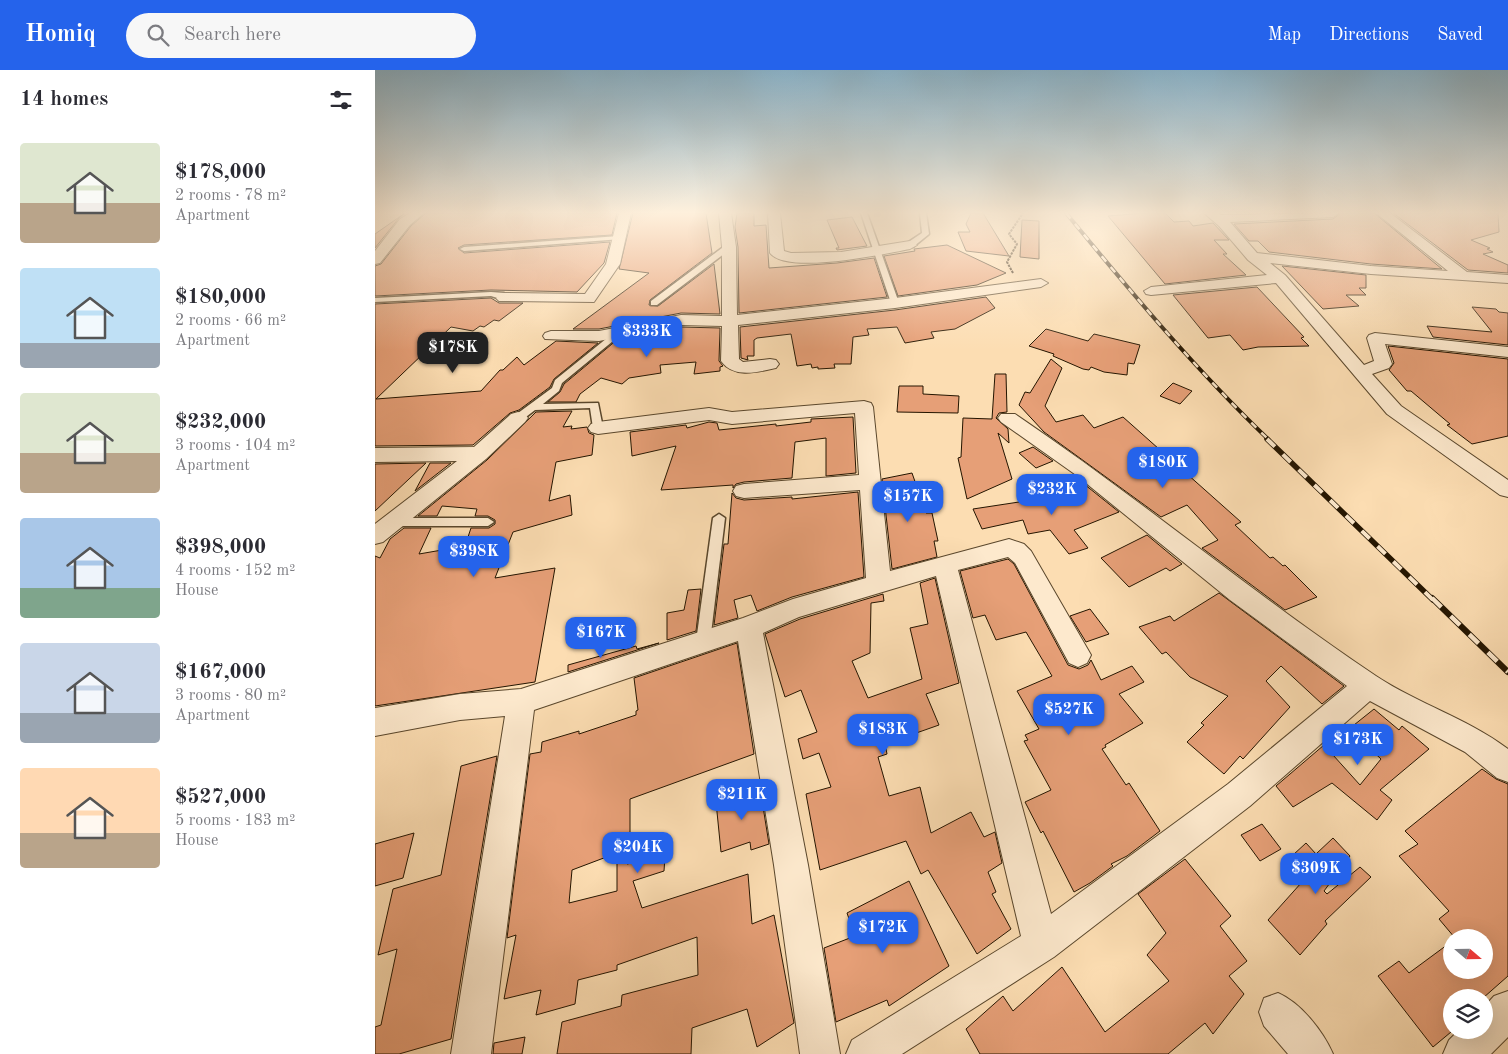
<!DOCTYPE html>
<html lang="en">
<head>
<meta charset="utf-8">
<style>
	body { margin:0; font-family:"Old Standard TT",serif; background:#f7f7f7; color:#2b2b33; height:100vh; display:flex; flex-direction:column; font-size:19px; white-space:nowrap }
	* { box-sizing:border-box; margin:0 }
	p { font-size:16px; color:#7c7c81 }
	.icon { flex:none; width:28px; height:28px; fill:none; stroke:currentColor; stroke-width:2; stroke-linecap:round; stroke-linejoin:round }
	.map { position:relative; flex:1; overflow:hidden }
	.details { display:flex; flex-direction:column; background:#fff; width:375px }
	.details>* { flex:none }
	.needle { width:32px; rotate:110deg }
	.buttons { position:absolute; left:1068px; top:859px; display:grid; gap:10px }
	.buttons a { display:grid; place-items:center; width:50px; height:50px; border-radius:50%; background:#fff; box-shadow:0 5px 20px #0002; font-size:25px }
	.price { position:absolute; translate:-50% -42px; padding:0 11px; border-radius:10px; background:#2563eb; color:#fff; font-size:16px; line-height:32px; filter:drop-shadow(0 1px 2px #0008) }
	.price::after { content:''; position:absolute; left:50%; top:30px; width:15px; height:11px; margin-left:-8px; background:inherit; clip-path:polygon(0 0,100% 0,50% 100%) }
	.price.on { background:#222; color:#fff }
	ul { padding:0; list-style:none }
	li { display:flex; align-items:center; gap:15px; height:125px; padding:0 20px }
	li span { display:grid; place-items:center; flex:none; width:140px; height:100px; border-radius:5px; color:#555 }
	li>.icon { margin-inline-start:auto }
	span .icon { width:60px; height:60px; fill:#fffc; stroke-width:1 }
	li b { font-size:21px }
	h2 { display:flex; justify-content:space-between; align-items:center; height:60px; padding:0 20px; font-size:21px }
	header { display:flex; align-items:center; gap:30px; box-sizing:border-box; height:70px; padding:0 25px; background:#2563eb; color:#fff }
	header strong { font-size:24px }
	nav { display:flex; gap:28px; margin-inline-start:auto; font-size:18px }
	.search { width:350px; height:45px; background:#f7f7f7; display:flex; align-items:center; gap:12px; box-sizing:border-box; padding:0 18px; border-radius:28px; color:#7c7c81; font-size:19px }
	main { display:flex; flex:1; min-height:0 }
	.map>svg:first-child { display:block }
	.building { fill:#e69f77; stroke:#241500; fill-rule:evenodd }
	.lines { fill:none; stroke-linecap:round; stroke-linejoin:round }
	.service-casing { stroke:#5a472c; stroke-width:3 }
	.minor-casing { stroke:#5a472c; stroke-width:2 }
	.path { stroke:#241500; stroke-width:2; stroke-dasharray:2.5 1; stroke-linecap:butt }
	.service { fill:#fde9cd; fill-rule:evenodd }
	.minor { fill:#fde9cd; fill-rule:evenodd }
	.rail-far2-casing { stroke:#241500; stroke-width:4 }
	.rail-far1-casing { stroke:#241500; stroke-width:5.5 }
	.rail-casing { stroke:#241500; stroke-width:6 }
	.rail-far2 { stroke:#fde9cd; stroke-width:2.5; stroke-dasharray:7; stroke-linecap:butt }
	.rail-far1 { stroke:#fde9cd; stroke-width:4; stroke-dasharray:11; stroke-linecap:butt }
	.rail { stroke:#fde9cd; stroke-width:4.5; stroke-dasharray:13; stroke-linecap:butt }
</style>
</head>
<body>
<header>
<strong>Homiq</strong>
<div class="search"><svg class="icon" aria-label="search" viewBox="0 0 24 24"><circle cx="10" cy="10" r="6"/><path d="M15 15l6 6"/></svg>Search here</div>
<nav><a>Map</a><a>Directions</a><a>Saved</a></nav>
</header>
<main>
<section class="details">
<h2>14 homes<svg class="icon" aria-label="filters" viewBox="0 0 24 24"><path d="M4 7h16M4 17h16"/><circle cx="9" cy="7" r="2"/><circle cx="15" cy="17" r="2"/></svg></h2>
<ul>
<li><span style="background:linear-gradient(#dfe7d0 60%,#b9a48a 0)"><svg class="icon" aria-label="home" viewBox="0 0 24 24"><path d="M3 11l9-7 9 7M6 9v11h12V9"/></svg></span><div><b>$178,000</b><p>2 rooms · 78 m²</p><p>Apartment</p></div></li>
<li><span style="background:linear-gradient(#bfe0f5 75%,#9aa5b1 0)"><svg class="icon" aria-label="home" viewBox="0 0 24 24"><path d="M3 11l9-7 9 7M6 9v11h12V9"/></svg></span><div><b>$180,000</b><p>2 rooms · 66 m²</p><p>Apartment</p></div></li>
<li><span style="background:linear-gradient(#dfe7d0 60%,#b9a48a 0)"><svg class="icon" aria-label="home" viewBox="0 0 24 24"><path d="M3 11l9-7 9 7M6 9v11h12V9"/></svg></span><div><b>$232,000</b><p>3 rooms · 104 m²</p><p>Apartment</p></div></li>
<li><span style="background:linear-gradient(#a9c7e8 70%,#7fa58c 0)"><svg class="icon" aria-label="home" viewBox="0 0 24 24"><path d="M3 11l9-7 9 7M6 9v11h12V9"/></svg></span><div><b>$398,000</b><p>4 rooms · 152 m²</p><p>House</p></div></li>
<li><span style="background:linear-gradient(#c9d6e8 70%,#9aa5b1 0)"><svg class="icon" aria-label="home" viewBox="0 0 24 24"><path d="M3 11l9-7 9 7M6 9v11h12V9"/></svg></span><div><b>$167,000</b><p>3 rooms · 80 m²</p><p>Apartment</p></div></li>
<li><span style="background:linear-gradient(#ffd9b3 65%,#b9a48a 0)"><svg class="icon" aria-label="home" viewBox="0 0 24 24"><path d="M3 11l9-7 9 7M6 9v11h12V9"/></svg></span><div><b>$527,000</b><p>5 rooms · 183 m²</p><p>House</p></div></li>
</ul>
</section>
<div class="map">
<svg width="1133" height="984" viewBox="0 0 1133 984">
	<rect width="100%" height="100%" fill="#fcddb2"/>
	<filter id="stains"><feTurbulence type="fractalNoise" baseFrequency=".004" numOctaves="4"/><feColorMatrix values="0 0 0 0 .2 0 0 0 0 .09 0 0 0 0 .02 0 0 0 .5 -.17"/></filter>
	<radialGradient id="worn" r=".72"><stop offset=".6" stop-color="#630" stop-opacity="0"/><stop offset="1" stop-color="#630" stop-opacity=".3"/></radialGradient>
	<g class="building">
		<polygon points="30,143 24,148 0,178 0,164"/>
		<polygon points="51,143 242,143 237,165 89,175 83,178 89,183 235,172 229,193 202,222 116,220 0,226 0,196 6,194 36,156"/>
		<polygon points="258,143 331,143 337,183 275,230 274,235 283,236 339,194 345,244 306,243 224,259 198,259 274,203 244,199"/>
		<polygon points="362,143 379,143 379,156 391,155 394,198 462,193 499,188 512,227 364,243 363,177 360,157"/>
		<polygon points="596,143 608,143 634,186 591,181 583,162 595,162 591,154"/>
		<polygon points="770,143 790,143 799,152 814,151 818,156 838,153 854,170 839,170 852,184 848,184 871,205 790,214 733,146"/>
		<polygon points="966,143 999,143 1067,199 996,194 894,182 883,171 874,171 859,154 958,149"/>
		<polygon points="1018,143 1123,143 1124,162 1096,170 1115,178 1112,179 1118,182 1108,184 1133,195 1133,203 1093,200"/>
		<polygon points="477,147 492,176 462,180 461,178 464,178 452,150"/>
		<polygon points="647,150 664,151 664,189 645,187"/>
		<polygon points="572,175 631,203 602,215 523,226 509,186 540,181 539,179"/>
		<polygon points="907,196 991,205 991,218 984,218 991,225 971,225 984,236 948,239"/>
		<polygon points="882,217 929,267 926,268 934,276 883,277 868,280 855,265 833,268 798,225"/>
		<polygon points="611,227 620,238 580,259 556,262 559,268 530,273 522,257 492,259 494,265 478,267 476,294 459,294 460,298 443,299 443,297 437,298 436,294 422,296 416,264 382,268 379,270 379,286 372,286 373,290 366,288 365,257 520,240"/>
		<polygon points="116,228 124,233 148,233 124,251 119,250 109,257 105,256 98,261 76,257 1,329 106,321 125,300 128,300 142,287 149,295 181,271 223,273 179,309 175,317 144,340 135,343 98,375 0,376 0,234"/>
		<polygon points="1097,237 1121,239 1124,242 1133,243 1133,275 1058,267 1052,256 1117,262"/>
		<polygon points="306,257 345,258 344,291 348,296 345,297 345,301 319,304 321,292 285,295 286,303 254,308 247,314 226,308 205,324 201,332 173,332 185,322 189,314 243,269"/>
		<polygon points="671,259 713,271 719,264 765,275 759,294 753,293 752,305 729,302 716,297 714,300 708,299 678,286 679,284 654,276"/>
		<polygon points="1013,276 1133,289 1133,366 1097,374 1072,355 1075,354 1036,321 1032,321 1014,300 1019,293"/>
		<polygon points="676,289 687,298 670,336 681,352 708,345 719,358 748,347 866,452 860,455 895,488 898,487 908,496 910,495 942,527 910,540 827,478 843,470 812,435 786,447 669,362 644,335 650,322 655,323"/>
		<polygon points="620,304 631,304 632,342 624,343 621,348 633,359 634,373 623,363 637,409 592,429 583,388 586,387 588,348 617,349"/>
		<polygon points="798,313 817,321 805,334 785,326"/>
		<polygon points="524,316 548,316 548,324 584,326 583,343 522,342"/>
		<polygon points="197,341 188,357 197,356 196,359 212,357 214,363 219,365 217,385 181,392 174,431 195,425 197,445 138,462 120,508 180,498 160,612 0,636 0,486 5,488 15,469 29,458 56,458 44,484 90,476 96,458 114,458 120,454 120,450 113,446 100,446 102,439 67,436 62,446 43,446 112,390 161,342"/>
		<polygon points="478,347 481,403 451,406 451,368 420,372 417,408 369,412 361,414 358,418 358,415 286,420 301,376 257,386 255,362 311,355 312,358 334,352 342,353 344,360 401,354 401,356 436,352 436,349"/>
		<polygon points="658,377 678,391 661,398 644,383"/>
		<polygon points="51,393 0,441 0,394"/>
		<polygon points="55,393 76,393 40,421"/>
		<polygon points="537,403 551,443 557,443 563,471 559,471 562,487 517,499 507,409"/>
		<polygon points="706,414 709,414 744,442 699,460 713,478 694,484 675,460 653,464 648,450 607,459 598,439 690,425 709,420"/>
		<polygon points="483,422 489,507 417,527 382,541 376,525 359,530 363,548 339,555 349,474 353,474 357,423 361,428 369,430 417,427 417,429"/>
		<polygon points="772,465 807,494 795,501 791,498 754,517 726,488"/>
		<polygon points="633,489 639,494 693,595 704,599 713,595 716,590 726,610 757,596 769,612 744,624 768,653 730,675 731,677 727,679 751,715 754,713 785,761 752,786 736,794 738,796 715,813 699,822 668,761 666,763 650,732 676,720 649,671 653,670 650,665 664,659 642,621 677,606 651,562 621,570 610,545 598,548 585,501"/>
		<polygon points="560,508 584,613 551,624 564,655 510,674 512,684 503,687 514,726 545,717 556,763 596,742 609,767 620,762 627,793 613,802 621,822 617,824 636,859 602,884 553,800 546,804 531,771 445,800 431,724 456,717 444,683 428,689 423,669 442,662 426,620 410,627 390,564 425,549 508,524 509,531 496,533 495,583 477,591 493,628 547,609 535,558 553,554 545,513"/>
		<polygon points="326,519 321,561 292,570 292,543 309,540 313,520"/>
		<polygon points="844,523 969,616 947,634 906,596 891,611 915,637 868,689 865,686 849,704 812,672 829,655 826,653 853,626 815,607 791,582 787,584 764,557 795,546 799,551"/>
		<polygon points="715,539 734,564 711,572 695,546"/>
		<polygon points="284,573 193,602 193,595 261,576 262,579"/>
		<path d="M 362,573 L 379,684 L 255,729 L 255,778 L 248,780 L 252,794 L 290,786 L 289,801 L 258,811 L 267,838 L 373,804 L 377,854 L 399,845 L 419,953 L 382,977 L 372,939 L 317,958 L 316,984 L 182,984 L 187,952 L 246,936 L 247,925 L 323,905 L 322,867 L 242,895 L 242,900 L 203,910 L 200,934 L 161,945 L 166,920 L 129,929 L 141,865 L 132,868 L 155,684 L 166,682 L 167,672 L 204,661 L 204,664 L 261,645 L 261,641 L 263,640 L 259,608 ZM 242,783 L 242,821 L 194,833 L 197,800 Z"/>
		<polygon points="999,639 1024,660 1027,656 1054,679 1005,720 1017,730 1002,750 957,713 918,737 901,716 949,675 985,715 1006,689 974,659"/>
		<polygon points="122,686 76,969 24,984 0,984 0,957 6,955 22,879 3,885 18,819 66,805 86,696"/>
		<polygon points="1107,699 1121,709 1133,714 1133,906 1108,928 1076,928 1076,962 1058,977 1003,906 1024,891 1034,903 1076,872 1076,900 1109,900 1109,868 1080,868 1064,849 1074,841 1024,786 1043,774 1030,761"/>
		<polygon points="385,718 394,774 376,780 375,772 346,782 341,732"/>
		<polygon points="887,754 906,779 885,791 866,765"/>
		<polygon points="39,763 28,808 0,816 0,774"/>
		<polygon points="958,768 975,786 949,821 952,824 985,797 996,807 950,851 952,854 925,885 893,850 935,803 918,785 931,773 941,784"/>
		<polygon points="810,789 856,846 845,856 872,891 854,906 869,924 838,964 830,953 793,984 605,984 591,959 628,926 638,941 687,897 730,962 794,911 772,885 791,863 763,824"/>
		<polygon points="534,811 574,896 514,936 512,930 461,952 449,878 480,866 472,843"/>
		<polygon points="150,967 147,984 118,984 119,973"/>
	</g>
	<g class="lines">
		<g class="service-casing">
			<g id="service">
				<polygon points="486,143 492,143 524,233 523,235 516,233"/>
				<polygon points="545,143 551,143 554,164 538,177 532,177 532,173 547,163"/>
				<polygon points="244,166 247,168 246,169 89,181 85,179 89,177"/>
				<polygon points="351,175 358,177 282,235 276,235 276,231"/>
				<polygon points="116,222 129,223 133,228 129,230 116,226 0,232 0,228"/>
				<polygon points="242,260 249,262 187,313 184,321 168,334 223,333 228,358 227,360 219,360 218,358 215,338 160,340 147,350 139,350 139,346 177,318 180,310"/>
				<polygon points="344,444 350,448 335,572 333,576 328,578 323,576 321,572 338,448"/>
				<polygon points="19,448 113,448 119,452 113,456 19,456 13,452"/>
			</g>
		</g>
		<g class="minor-casing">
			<g id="minor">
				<polygon points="35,143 49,143 35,155 5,193 0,194 0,181 25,149"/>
				<polygon points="244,143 256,143 245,194 219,232 124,231 121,228 129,223 210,224 231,194"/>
				<path d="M 344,143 L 356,143 L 361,177 L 362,245 L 520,228 L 666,209 L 673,213 L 666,217 L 520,238 L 363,255 L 364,289 L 368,292 L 395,289 L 401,290 L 404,294 L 401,298 C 383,302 359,309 346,291 L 347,256 L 306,255 L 224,271 L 170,269 L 168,266 L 170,263 L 176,261 L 224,261 L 306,245 L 347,246 L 347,177 Z"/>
				<path d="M 393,143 L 405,143 L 409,181 L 416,183 L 466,182 L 535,171 L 542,175 L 535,179 C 509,184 412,205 395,183 Z"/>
				<polygon points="829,143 843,143 846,145 964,143 958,147 855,152 882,183 996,196 1073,201 1001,143 1015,143 1092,202 1133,205 1133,213 996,204 895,193 910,205 989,295 999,291 992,268 994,265 1000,263 1133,277 1133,287 1010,274 1017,294 1014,298 997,304 1026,336 1133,410 1133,427 1125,425 1012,344 901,213 776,225 771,224 769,221 776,217 892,205 873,190 844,156"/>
				<path d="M 489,331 L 496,333 L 498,337 L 515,501 L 634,469 L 649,474 L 656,481 L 716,585 L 712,593 L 703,597 L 694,593 L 640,493 L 633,487 L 583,500 L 676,844 L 853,714 L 972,616 L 855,530 L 701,405 L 626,352 L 623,348 L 626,344 L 640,344 C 763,427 877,523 1001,606 C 1043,634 1092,648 1133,679 L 1133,712 L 1122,708 L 1090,682 L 995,631 L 875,736 L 679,887 L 527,984 L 471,984 L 477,970 L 646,866 L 561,506 L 424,547 L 388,563 L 433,795 L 465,984 L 425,984 L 399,795 L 363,571 L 159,640 L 116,984 L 76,984 L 130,646 L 85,650 L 0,666 L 0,638 L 85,624 L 146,619 L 368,548 L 418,529 L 491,508 L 485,420 L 369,428 L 361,426 L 358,421 L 361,416 L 369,414 L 484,405 L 480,343 L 357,354 L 334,350 L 223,364 L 216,362 L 213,358 L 216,354 L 223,352 L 334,338 L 357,342 Z"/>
				<polygon points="143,342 150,344 153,348 150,352 111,389 8,472 0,474 0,454 82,391 0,392 0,378 99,377 136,344"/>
				<polygon points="1133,921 1133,967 1116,984 1068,984 1074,970 1084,960 1109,960 1109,937 1119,926"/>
				<path d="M 903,923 C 926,933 948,961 958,984 L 913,984 L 889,956 L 884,942 L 889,928 Z"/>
			</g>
		</g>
		<polyline class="path" points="638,203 632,192 642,174 634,164 648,143"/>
		<use href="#service" class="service"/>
		<use href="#minor" class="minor"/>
		<g class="rail-far2-casing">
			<path id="rail-far2" d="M 691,143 C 756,222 820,299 894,370"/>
		</g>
		<g class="rail-far1-casing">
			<polyline id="rail-far1" points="892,369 1058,530"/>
		</g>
		<g class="rail-casing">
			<polyline id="rail" points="1057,528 1133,602"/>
		</g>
		<use href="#rail-far2" class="rail-far2"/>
		<use href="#rail-far1" class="rail-far1"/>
		<use href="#rail" class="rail"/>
	</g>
	<linearGradient id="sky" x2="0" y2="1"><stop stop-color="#8bb7d0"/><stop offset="0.51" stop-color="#fef0dc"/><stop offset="1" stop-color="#fef0dc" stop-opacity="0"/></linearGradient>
	<rect width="1133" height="280" fill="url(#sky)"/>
	<rect width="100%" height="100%" filter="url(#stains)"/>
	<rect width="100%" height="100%" fill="url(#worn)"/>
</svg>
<div class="buttons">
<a><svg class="needle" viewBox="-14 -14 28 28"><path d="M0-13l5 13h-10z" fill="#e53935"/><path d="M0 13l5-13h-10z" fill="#7c7c81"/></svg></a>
<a><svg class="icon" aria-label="layers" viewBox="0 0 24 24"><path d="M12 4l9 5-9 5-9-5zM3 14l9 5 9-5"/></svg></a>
</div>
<b class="price" style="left:272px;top:288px">$333K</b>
<b class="price on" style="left:78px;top:304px">$178K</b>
<b class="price" style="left:788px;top:419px">$180K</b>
<b class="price" style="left:677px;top:446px">$232K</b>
<b class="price" style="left:533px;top:453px">$157K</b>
<b class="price" style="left:99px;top:508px">$398K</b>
<b class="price" style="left:226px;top:589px">$167K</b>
<b class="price" style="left:694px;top:666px">$527K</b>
<b class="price" style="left:508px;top:686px">$183K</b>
<b class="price" style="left:983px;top:696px">$173K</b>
<b class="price" style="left:367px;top:751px">$211K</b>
<b class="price" style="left:263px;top:804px">$204K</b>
<b class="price" style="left:941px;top:825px">$309K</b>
<b class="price" style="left:508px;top:884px">$172K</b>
</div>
</main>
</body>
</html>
